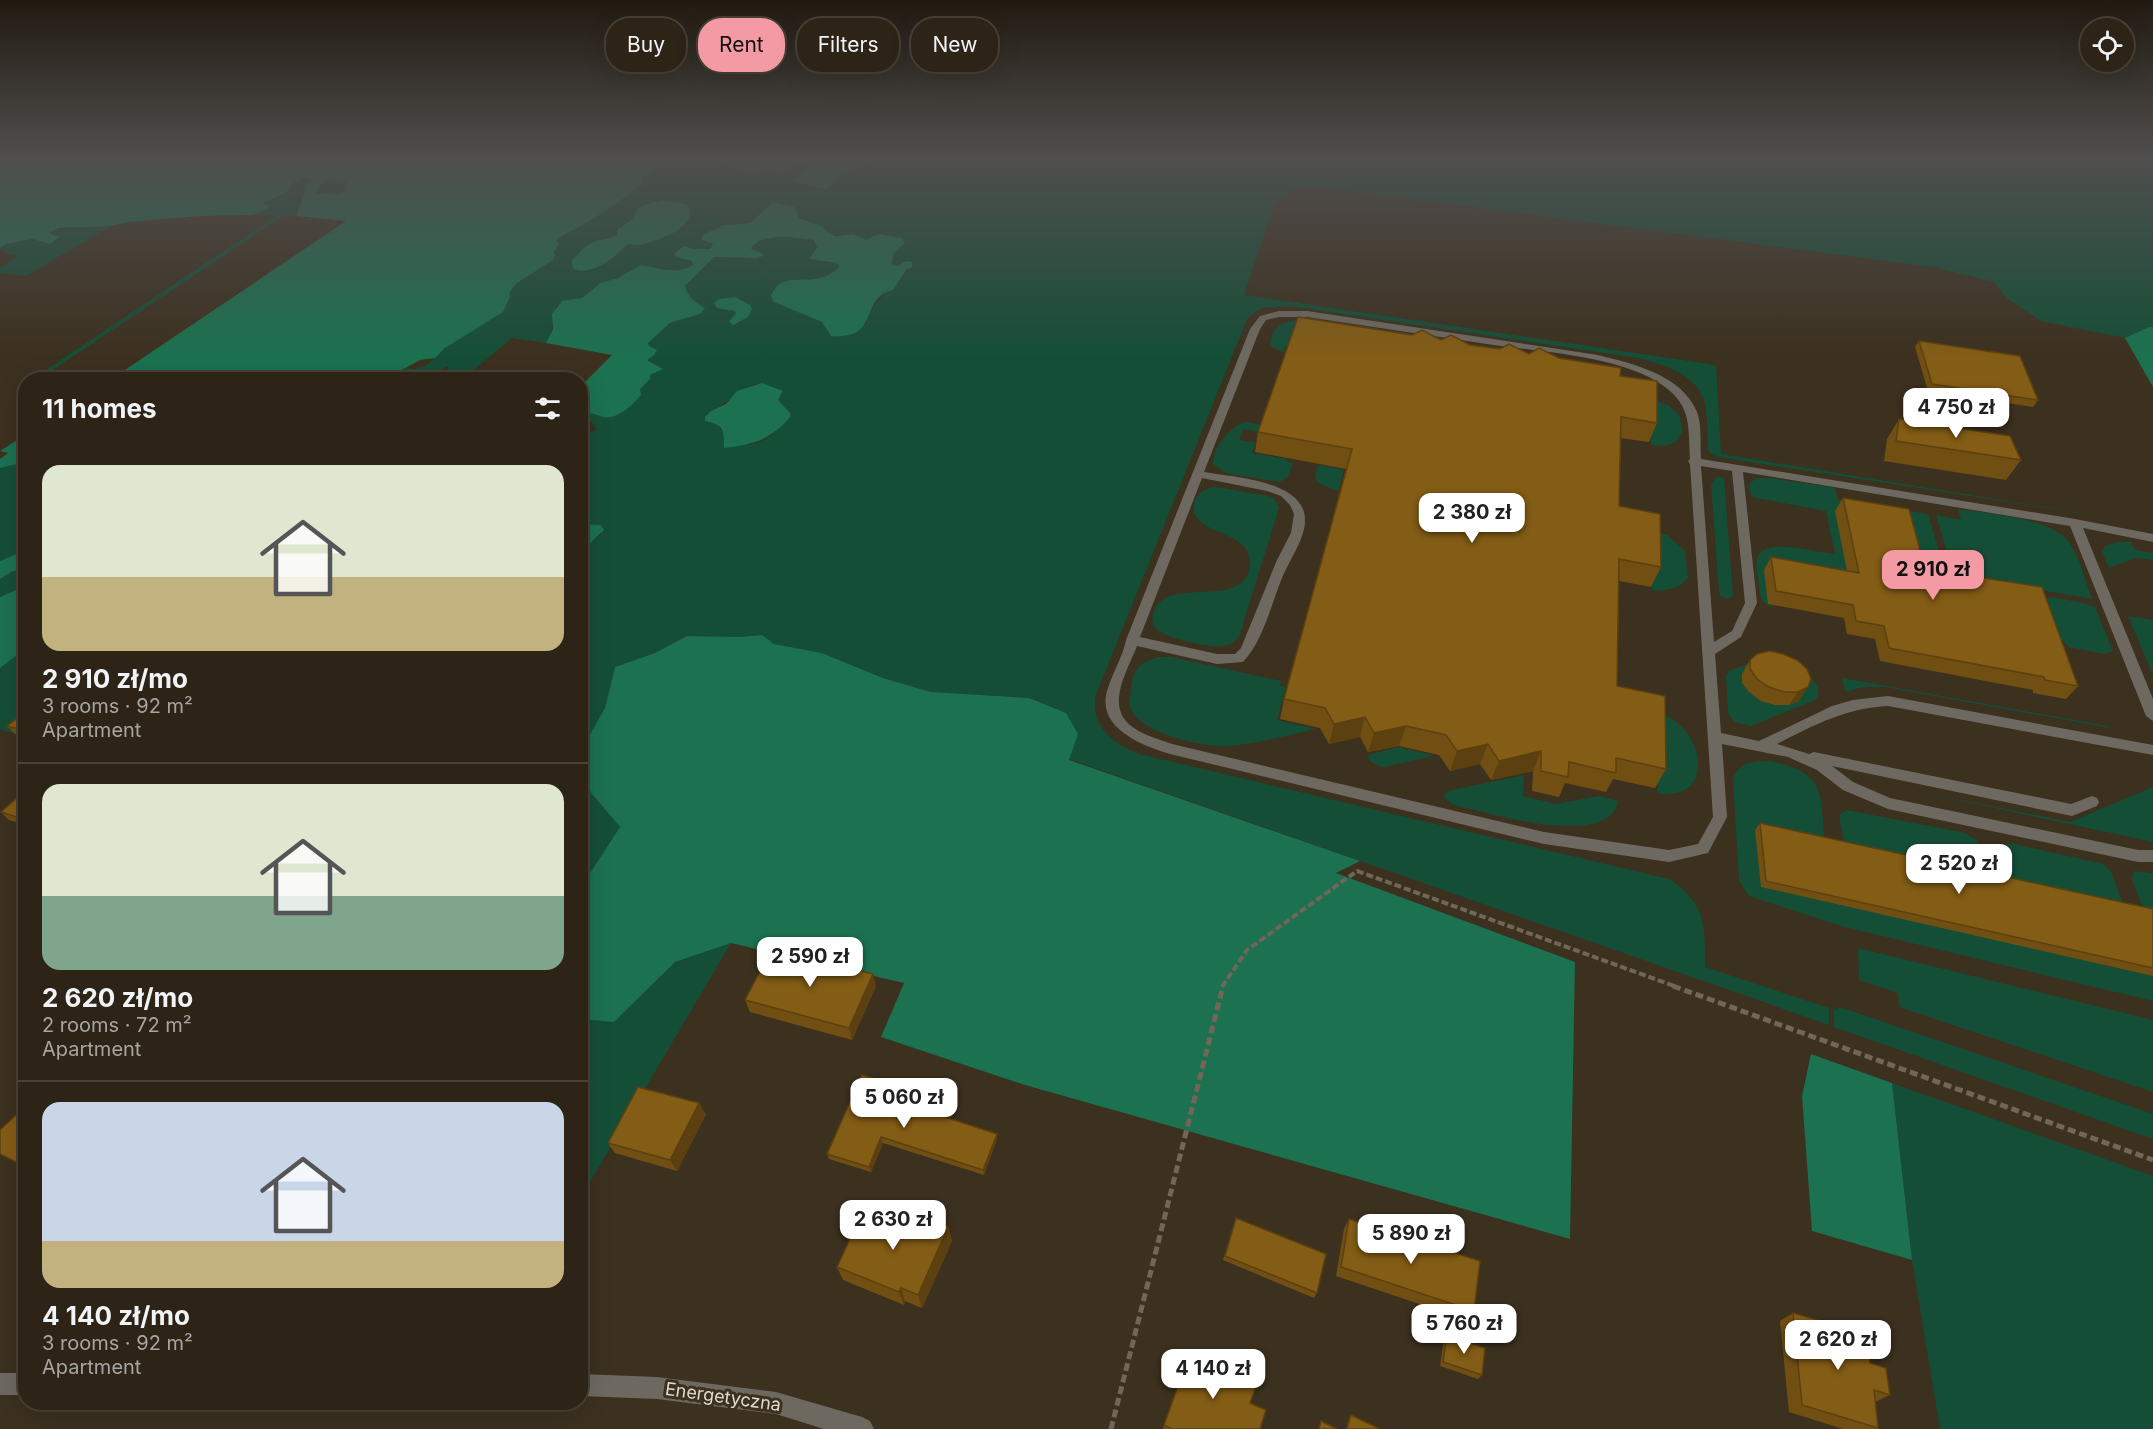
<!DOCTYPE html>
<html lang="en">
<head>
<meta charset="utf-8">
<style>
	body { margin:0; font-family:Inter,sans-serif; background:#393024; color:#f1f3f6; height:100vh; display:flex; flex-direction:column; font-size:22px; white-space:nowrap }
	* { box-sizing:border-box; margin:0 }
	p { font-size:20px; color:#a7a4a1 }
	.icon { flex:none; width:33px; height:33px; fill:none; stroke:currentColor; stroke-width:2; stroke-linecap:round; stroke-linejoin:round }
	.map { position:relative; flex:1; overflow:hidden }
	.drawer { position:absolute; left:18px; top:372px; width:570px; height:1038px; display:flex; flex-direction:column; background:#2d2417; border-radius:24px; box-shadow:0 6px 24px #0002,0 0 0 2px #484136 }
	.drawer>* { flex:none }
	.top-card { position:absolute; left:606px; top:18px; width:570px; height:54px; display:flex; gap:12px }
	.fabs { position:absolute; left:2080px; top:18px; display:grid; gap:12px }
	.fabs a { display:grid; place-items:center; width:54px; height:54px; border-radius:50%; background:#2d2417; box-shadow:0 6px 24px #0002,0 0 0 2px #484136; font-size:30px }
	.price { position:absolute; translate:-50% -51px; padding:0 14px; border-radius:12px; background:#fff; color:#222; font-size:20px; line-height:39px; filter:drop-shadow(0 2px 3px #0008) }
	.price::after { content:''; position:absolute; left:50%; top:36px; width:18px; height:14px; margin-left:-9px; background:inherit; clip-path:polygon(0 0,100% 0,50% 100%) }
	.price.selected { background:#f49aa4; color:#111 }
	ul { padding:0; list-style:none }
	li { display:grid; align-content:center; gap:12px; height:318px; padding:0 24px }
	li+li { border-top:2px solid #484136 }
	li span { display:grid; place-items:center; height:186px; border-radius:18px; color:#555 }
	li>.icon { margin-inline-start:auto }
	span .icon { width:108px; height:108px; fill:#fffc; stroke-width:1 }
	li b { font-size:26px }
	h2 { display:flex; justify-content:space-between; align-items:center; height:72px; padding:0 24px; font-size:26px }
	.tag { padding:0 21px; border-radius:24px; background:#2d2417; box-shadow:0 6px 24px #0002,0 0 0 2px #484136; font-size:21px; line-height:54px }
	.tag.selected { background:#f49aa4; color:#111 }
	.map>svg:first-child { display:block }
	.green { fill:#154e37; fill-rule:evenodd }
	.forest { fill:#1b7150; fill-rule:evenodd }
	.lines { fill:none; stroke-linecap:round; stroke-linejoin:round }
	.path-far1 { stroke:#716657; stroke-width:4; stroke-dasharray:7 3; stroke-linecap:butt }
	.path { stroke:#716657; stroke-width:5; stroke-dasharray:8 4; stroke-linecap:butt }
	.lane { fill:#6e6960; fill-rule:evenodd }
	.street { fill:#6e6960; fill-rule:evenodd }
	.wall { fill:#714f12 }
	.shaded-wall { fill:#5c400f }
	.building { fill:#835c15; stroke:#5c400f; stroke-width:1.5 }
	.labels { text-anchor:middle; stroke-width:6; stroke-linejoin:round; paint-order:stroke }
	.near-street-label { font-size:18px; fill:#e2dad0; stroke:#3c301f }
</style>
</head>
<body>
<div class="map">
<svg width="2153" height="1429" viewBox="0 0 2153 1429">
	<rect width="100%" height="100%" fill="#3c301f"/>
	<g class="green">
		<path d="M 666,157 L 733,157 L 723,160 C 741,177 750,169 770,169 C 775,169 780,172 785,173 L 785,169 L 813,157 L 819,157 L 795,181 L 801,185 L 826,189 L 837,180 L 838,177 L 868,163 L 872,157 L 2153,157 L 2153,327 L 2125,338 L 2041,321 L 2008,299 L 1994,282 L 1933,267 L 1310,186 L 1293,191 L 1275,202 L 1244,295 L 1716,365 L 1721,454 L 2117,519 L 1718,457 L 1710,453 L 1708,448 C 1707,433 1708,415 1704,400 C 1696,374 1661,364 1638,358 L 1290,306 L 1261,308 L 1247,319 L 1096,695 C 1089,725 1114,745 1139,754 L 1669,879 C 1707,903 1705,927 1705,967 L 1829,1008 L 1829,1025 L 1069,759 L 1029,698 L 931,692 L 883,678 L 822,653 L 774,644 L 761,635 L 740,637 L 687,636 L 655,653 L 615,667 L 605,708 L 581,750 L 581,545 L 601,535 L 601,525 L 581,524 L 581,437 L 596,430 L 592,422 L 581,419 L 581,416 L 593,412 L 610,417 C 622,411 633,406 641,395 L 640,389 L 650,375 L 663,369 L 646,359 L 654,348 L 649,346 L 648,343 L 670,323 L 700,314 L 704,308 C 695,301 688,297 685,286 L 714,257 L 757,258 L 763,256 L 751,250 C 761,230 797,238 814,240 L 819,261 L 838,263 L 839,267 C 816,291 790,269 773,290 L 775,302 L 822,322 L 831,336 L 866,325 C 873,301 880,298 898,282 C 904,277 908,268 912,262 L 907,261 L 898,266 L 892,265 L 893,254 L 900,248 L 829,233 L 822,226 L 799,217 L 797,211 L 773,202 L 750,223 L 733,223 L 702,240 L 712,244 L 713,246 C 706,251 697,251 690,247 L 684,260 L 692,261 L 693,265 L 687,268 L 672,270 L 652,267 L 610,280 L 592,288 L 582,298 L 557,305 C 550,318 555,330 546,343 L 512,338 L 463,379 L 444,379 L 448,375 L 448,366 L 424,379 L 385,380 L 407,368 L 415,369 L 427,365 L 445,348 L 467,334 L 517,283 L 553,260 L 556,241 L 568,230 L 586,223 L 643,183 L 641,179 L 652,165 ZM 690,209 C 692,237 645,239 626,245 C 614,259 600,266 583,272 L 574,257 L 592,242 L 613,238 L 622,225 L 632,219 ZM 762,383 L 783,392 L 778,400 L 790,413 C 782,427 769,441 752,444 C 746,445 740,444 733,446 L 724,443 L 724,432 L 716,423 L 711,411 C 729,403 741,386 762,383 Z"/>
		<polygon points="307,177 315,180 305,192 295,216 283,216 39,379 31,380 276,216 252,215 257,214 262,203 287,192 291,184"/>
		<polygon points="328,179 347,182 344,190 337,195 316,193 319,185"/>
		<path d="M 85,226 L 111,226 L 26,276 L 0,273 L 0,268 L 18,256 L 10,255 L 0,249 C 10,240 31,237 43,243 L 59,237 L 49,233 L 50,231 Z"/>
		<path d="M 1303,320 L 1290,347 L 1285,346 L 1283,352 L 1270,346 C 1272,325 1283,321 1303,320 Z"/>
		<polygon points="1650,399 1668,405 1680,416 1682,432 1676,442 1664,446 1651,445"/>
		<path d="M 1246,422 L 1262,425 L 1260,432 L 1243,429 L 1239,440 L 1256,443 L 1252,453 L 1287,459 L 1287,462 L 1293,463 L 1288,477 L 1280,482 L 1226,473 L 1213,464 C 1212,449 1231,425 1246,422 Z"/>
		<polygon points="17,462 25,462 25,553 14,555 0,561 0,468"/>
		<polygon points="1318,465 1344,470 1338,491 1318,483 1315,477"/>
		<polygon points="1717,476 1724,478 1733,596 1729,599 1721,597 1719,592 1711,485"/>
		<path d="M 1756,478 L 1770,478 L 1835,488 L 1838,500 L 1928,514 L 1945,572 L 1912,567 L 1836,511 L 1850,586 L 1768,604 L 1777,609 C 1763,605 1761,601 1759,587 C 1758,578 1755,567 1757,559 C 1762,535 1819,554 1835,554 L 1826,511 L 1752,497 L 1748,485 Z"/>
		<path d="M 1217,487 L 1268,496 L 1274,498 L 1279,508 L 1239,637 C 1234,642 1230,645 1223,646 C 1210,648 1160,638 1154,626 C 1151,620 1152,615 1155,609 C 1171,575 1248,612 1250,563 C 1251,532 1204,536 1194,513 C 1192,498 1202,487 1217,487 Z"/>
		<path d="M 1958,509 C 1988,514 2049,517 2069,542 C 2080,557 2085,581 2092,599 L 1954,575 L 1936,515 L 1961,520 Z"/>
		<path d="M 1656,531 L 1667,535 L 1685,551 L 1688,578 C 1678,590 1667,590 1652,591 Z"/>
		<polygon points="2118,542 2131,542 2135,550 2153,553 2153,560 2136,558 2109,568 2102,552 2105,546"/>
		<polygon points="25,568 25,586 0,597 0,579 11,572"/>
		<polygon points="2051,597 2084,603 2095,607 2113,651 2104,654 2069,647 2061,639 2047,599"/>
		<polygon points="2128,616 2153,620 2153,675"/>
		<polygon points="25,649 25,725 15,734 0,729 0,668"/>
		<path d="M 1158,657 L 1171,657 L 1281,681 L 1280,686 L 1286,687 L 1277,720 L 1316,729 C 1287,735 1258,744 1229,746 C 1205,748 1137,733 1130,707 C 1128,701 1131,694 1131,688 C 1133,669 1139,663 1158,657 Z"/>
		<polygon points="1756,661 1806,673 1818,686 1818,696 1815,700 1751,726 1734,722 1728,713 1726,676 1729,671"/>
		<polygon points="1842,678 2108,726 2110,728 1885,687 1863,687 1846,692 1844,689"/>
		<path d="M 1656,713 C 1705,722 1718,804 1658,793 Z"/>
		<path d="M 1398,747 L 1434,756 L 1384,767 C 1376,766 1369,763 1368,755 Z"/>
		<path d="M 1768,761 C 1828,772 1820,794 1825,845 L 2153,976 L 2153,1001 L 1841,926 L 1755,898 L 1748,895 L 1739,880 L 1733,779 C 1739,762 1753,761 1768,761 Z"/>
		<polygon points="581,775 592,794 620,827 581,887"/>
		<path d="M 1524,775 L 1523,796 L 1556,804 L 1599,796 L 1618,801 C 1609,851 1487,812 1454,805 L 1444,798 L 1447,791 Z"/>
		<polygon points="2153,787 2153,842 1916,791 2070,822"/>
		<polygon points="1847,810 1965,833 1977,841 1989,881 1845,849 1839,815"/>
		<polygon points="2002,844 2014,844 2103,864 2111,871 2125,910 2010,886 1998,848"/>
		<polygon points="2134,871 2153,873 2153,917 2146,915 2132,880"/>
		<polygon points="731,943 581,1197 581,1198 581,1019 614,1021 675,962"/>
		<polygon points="1858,948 2153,1020 2153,1092 1899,1007 1898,993 1859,980"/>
		<polygon points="1840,1007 2153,1114 2153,1139 1834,1027 1834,1010"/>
		<polygon points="1892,1083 2153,1176 2153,1429 1940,1429 1912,1260"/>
	</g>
	<g class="forest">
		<path d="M 0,157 L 666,157 L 652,165 L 654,170 L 641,179 L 643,183 C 626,197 608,210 589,221 C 577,229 567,231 556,241 L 559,244 L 554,252 L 555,255 L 553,260 L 517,283 L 509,293 L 510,297 L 503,312 L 445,348 L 435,358 L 420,360 L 385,379 L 110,380 L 346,221 L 296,216 L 305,192 L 304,186 L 314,180 L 307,177 L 291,184 L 287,192 L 263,203 L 269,205 L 268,208 L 252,215 L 200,216 L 128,222 L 111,226 L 59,228 L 49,233 L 59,237 L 50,244 L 32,239 L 6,244 L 0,248 ZM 328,179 L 347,182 L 344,190 L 337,195 L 316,193 L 319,185 Z"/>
		<polygon points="733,157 813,157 778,175 772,169 747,172 721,164 723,160"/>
		<polygon points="819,157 872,157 868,163 838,177 837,180 826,189 797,183 794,181"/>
		<path d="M 661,200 L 687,204 C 702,227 656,241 640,245 C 633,246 632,243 626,245 C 615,258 589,278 573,268 L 572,260 C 578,254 586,244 594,242 C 602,239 610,240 617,235 L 617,230 L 632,219 L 639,207 Z"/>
		<path d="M 773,202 L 795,207 L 799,218 L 822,226 L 829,233 L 836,236 L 853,234 L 866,240 L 879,234 L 902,238 L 905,243 L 893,254 L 892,265 L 898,266 L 906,261 L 912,262 L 912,267 L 907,269 L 893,290 C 858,298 882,340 831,336 L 822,322 L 774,302 L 771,296 C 783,265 814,293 839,267 L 837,263 L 809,259 L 817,248 L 814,240 C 796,238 762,231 751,249 L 762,253 L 763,256 L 757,258 L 714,257 L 685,286 C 688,297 695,302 705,308 L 700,314 L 670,323 L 648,343 L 649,346 L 657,350 L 654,355 L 647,360 L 663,369 L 650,375 L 650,379 L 640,389 L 641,395 C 634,404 617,420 604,417 C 594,415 591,410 581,416 L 581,386 L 612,355 L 546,343 L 553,329 L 552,314 L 562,301 L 582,298 L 600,283 L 618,278 L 641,265 C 658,268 677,275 693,265 L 692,261 L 676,257 L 674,254 L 684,246 L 694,249 L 710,249 L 713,244 L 702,240 L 703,235 L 724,225 L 750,223 Z"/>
		<polygon points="735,297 750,305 752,309 748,317 733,325 729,322 736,313 734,311 717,308 714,303 719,299"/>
		<polygon points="2149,327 2153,327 2153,387 2125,338"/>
		<path d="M 762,383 L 783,391 L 778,400 L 790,413 L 790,417 C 770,441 753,444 724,448 C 724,429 724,425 705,421 L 705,417 L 711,411 L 726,404 L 737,391 Z"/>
		<polygon points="25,435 25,462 0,468 0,459 8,453 0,451"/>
		<polygon points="581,524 601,525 604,530 590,543 581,545"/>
		<polygon points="25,553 25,568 11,572 0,579 0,561 14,555"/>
		<polygon points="25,586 25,649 0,668 0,597"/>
		<polygon points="762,635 774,644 822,653 883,678 931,692 1029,698 1066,713 1078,734 1069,760 1360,861 1336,873 1575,962 1570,1239 1025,1085 881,1037 904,983 731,943 675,962 614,1022 581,1019 581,887 620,827 592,794 581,775 581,750 605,708 615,667 655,653 687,636 740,637"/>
		<polygon points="1811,1054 1892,1083 1912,1260 1812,1231 1802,1096"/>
	</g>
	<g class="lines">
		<polyline class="path-far1" points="1222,987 1247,950 1357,871 1677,987"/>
		<g class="path">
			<polyline points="1673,986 2153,1160"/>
			<polyline points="1111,1429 1223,986"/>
		</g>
		<path class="lane" d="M 1279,311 L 1307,311 L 1598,355 C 1633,364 1681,374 1697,412 C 1702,425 1700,445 1701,459 L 2075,519 L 2153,534 L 2153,542 L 2083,528 L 2153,699 L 2153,721 L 2146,716 L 2070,526 L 1743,472 L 1757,603 L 1741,637 L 1715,654 L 1721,733 L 1759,741 L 1832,706 L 1853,700 L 1888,696 L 2153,745 L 2153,755 L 1888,706 C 1846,708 1814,725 1777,744 L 1809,754 L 1814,752 L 2071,804 L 2092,796 L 2097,798 L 2099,802 L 2097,806 L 2072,816 L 1832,766 L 1853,782 L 1890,798 L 2138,850 L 2153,850 L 2153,862 L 2138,862 L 1888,809 L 1843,790 L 1817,770 L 1788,757 L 1722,744 L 1727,817 L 1708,853 L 1669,862 L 1544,844 L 1170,754 C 1141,745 1094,727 1108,688 C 1113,672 1123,656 1126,640 L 1250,329 L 1260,316 ZM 1279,317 L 1307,317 C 1367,326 1427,335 1487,344 C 1539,352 1631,356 1670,391 C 1692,410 1688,432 1690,459 L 1688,461 L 1690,464 L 1713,817 L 1698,844 L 1669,850 L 1544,832 L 1172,744 C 1158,739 1136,733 1126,721 C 1108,701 1129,667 1137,646 L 1217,664 L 1243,662 C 1262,642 1270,609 1280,583 C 1286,566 1298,550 1303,533 C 1319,481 1238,478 1204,472 L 1260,329 L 1266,320 ZM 1701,466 L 1732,471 L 1745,603 L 1732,631 L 1714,642 ZM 1202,478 L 1267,491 L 1281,496 L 1290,505 L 1294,514 L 1291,533 L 1277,560 L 1241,648 L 1235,654 L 1217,654 L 1140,637 Z"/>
		<g class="street">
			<rect x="0" y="1373" width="26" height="22"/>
			<polygon points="580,1374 657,1377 776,1392 862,1417 870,1421 874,1429 824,1429 776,1414 657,1399 580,1396"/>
		</g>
	</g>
	<g class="wall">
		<polygon points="1441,340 1559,358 1620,376 1657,423 1649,442 1620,438 1619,506 1661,567 1651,587 1619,581 1617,686 1666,769 1655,788 1613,779 1606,792 1565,783 1559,797 1532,791 1533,771 1491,780 1480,764 1450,771 1439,755 1399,746 1368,752 1360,737 1329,744 1320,728 1280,719 1284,699 1346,469 1255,452 1258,432"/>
		<polygon points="1919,341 2038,400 2033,407 1928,391 1915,347"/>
		<polygon points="1899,419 2021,460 2006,480 1884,461 1887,439"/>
		<polygon points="1843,498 1925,569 2078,686 2066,699 2033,693 2033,690 1880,661 1875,639 1847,634 1844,618 1768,604 1764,570 1771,557 1847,571 1835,511"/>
		<polygon points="1750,660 1797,660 1799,701 1789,705 1775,705 1761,701 1749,692 1742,683 1742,674"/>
		<polygon points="26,711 26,737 15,734 7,726"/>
		<polygon points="26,790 26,825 9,820 1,812"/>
		<polygon points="1760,823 2153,909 2153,976 1761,887 1755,830"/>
		<polygon points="876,986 852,1040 750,1012 745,1000"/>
		<polygon points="903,1092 899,1102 997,1134 997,1139 984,1175 883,1143 871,1172 829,1159 827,1154"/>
		<polygon points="706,1114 677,1171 615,1153 608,1143"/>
		<polygon points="1236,1218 1317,1293 1314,1298 1223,1260"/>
		<polygon points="1349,1219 1474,1311 1467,1320 1336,1276 1344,1229"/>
		<polygon points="904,1227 948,1227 952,1241 922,1308 905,1301 904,1305 843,1280 837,1267"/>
		<polygon points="1793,1313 1870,1363 1890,1395 1875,1402 1878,1428 1877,1429 1843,1429 1789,1412 1780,1321"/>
		<polygon points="1447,1335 1482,1375 1478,1379 1440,1366 1444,1339"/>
		<polygon points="1250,1403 1260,1429 1163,1429 1164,1425"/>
		<polygon points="1351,1415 1380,1429 1346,1429 1349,1418"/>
	</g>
	<g class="shaded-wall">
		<polygon points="1808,687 1799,701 1789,705 1798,692"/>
		<polygon points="1365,717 1360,737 1329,744 1334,724"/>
		<polygon points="1406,726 1399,746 1368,752 1374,733"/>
		<polygon points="1488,744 1480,764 1450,771 1457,751"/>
		<polygon points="1541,751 1533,771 1491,780 1499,761"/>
		<polygon points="873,974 876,986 852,1040 849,1028"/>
		<polygon points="902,1087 903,1092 897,1107 896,1101"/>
		<polygon points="699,1103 706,1114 677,1171 670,1160"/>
		<polygon points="997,1134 997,1139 984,1175 983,1170"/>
		<polygon points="881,1137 883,1143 871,1172 869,1167"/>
		<polygon points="948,1227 952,1241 922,1308 918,1295"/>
		<polygon points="901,1288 905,1301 904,1305 899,1292"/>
	</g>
	<g class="building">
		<polygon points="1298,317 1412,335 1422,330 1441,340 1451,335 1470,345 1500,349 1509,344 1529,354 1539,348 1559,358 1621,368 1620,376 1657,381 1657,423 1621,417 1619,506 1660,514 1661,567 1619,559 1617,686 1665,696 1666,769 1616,758 1616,773 1569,762 1568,777 1541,771 1541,751 1499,761 1488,744 1457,751 1446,735 1406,726 1374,733 1365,717 1334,724 1325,708 1284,699 1352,449 1258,432"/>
		<polygon points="1919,341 2020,356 2038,400 1932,384"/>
		<polygon points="1899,419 2010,436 2021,460 1896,441"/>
		<polygon points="1843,498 1909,509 1925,569 2042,587 2078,686 2045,680 2044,677 1889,648 1884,626 1856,621 1853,605 1776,591 1771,557 1859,573"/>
		<polygon points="1769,651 1783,654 1797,660 1807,669 1811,679 1808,687 1798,692 1784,692 1769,687 1757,679 1750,669 1750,660 1757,654"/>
		<polygon points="26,711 26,731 7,726"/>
		<polygon points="26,790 26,820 1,812"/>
		<polygon points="1760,823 2153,909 2153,968 1766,881"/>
		<polygon points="772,948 873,974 849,1028 745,1000"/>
		<polygon points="862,1075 902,1087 896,1101 997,1134 983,1170 881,1137 869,1167 827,1154"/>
		<polygon points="638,1087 699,1103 670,1160 608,1143"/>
		<polygon points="26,1106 26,1167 0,1154 0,1130"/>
		<polygon points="863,1211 904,1227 910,1213 948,1227 918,1295 901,1288 899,1292 837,1267"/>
		<polygon points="1236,1218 1326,1254 1317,1293 1225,1256"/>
		<polygon points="1349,1219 1480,1261 1474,1311 1341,1267"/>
		<polygon points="1793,1313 1866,1334 1870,1363 1886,1368 1890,1395 1874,1390 1878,1428 1802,1405"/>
		<polygon points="1447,1335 1485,1348 1482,1375 1443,1362"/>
		<polygon points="1190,1353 1256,1386 1250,1403 1266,1410 1260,1429 1172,1429 1164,1425"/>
		<polygon points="1351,1415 1380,1429 1347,1429"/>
		<polygon points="1321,1421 1337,1429 1319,1429"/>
	</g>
	<linearGradient id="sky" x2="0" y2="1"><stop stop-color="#211a11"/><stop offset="0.44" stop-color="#504e4d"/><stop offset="1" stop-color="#504e4d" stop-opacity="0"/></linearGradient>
	<rect width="2153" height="357" fill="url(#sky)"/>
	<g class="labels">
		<g class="near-street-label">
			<text transform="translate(723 1397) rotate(8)" y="6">Energetyczna</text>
		</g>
	</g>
</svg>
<div class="fabs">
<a><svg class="icon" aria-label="locate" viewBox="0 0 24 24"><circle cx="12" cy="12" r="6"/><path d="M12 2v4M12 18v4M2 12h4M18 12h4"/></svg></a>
</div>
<b class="price" style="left:1956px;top:439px">4 750 zł</b>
<b class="price" style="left:1472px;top:544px">2 380 zł</b>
<b class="price selected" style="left:1933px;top:601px">2 910 zł</b>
<b class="price" style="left:1959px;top:895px">2 520 zł</b>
<b class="price" style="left:810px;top:988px">2 590 zł</b>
<b class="price" style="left:904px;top:1129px">5 060 zł</b>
<b class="price" style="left:893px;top:1251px">2 630 zł</b>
<b class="price" style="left:1411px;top:1265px">5 890 zł</b>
<b class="price" style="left:1464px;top:1355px">5 760 zł</b>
<b class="price" style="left:1838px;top:1371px">2 620 zł</b>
<b class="price" style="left:1213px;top:1400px">4 140 zł</b>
<div class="top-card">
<a class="tag">Buy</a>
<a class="tag selected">Rent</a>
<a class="tag">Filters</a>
<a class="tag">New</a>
</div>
<section class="drawer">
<h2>11 homes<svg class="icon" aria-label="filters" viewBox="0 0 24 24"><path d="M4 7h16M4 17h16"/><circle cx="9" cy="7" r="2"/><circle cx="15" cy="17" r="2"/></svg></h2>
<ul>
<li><span style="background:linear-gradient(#dfe7d0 60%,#c2b280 0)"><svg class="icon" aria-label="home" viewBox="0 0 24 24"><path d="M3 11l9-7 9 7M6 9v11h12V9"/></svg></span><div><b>2 910 zł/mo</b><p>3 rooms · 92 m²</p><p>Apartment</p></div></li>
<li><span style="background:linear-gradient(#dfe7d0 60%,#7fa58c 0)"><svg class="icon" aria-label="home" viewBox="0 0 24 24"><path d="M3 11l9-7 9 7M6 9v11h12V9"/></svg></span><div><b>2 620 zł/mo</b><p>2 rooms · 72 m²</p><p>Apartment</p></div></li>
<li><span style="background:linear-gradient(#c9d6e8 75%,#c2b280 0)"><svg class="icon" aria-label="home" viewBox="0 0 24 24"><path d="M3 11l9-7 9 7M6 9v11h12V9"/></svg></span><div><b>4 140 zł/mo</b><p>3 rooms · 92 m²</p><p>Apartment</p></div></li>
</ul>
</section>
</div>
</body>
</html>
